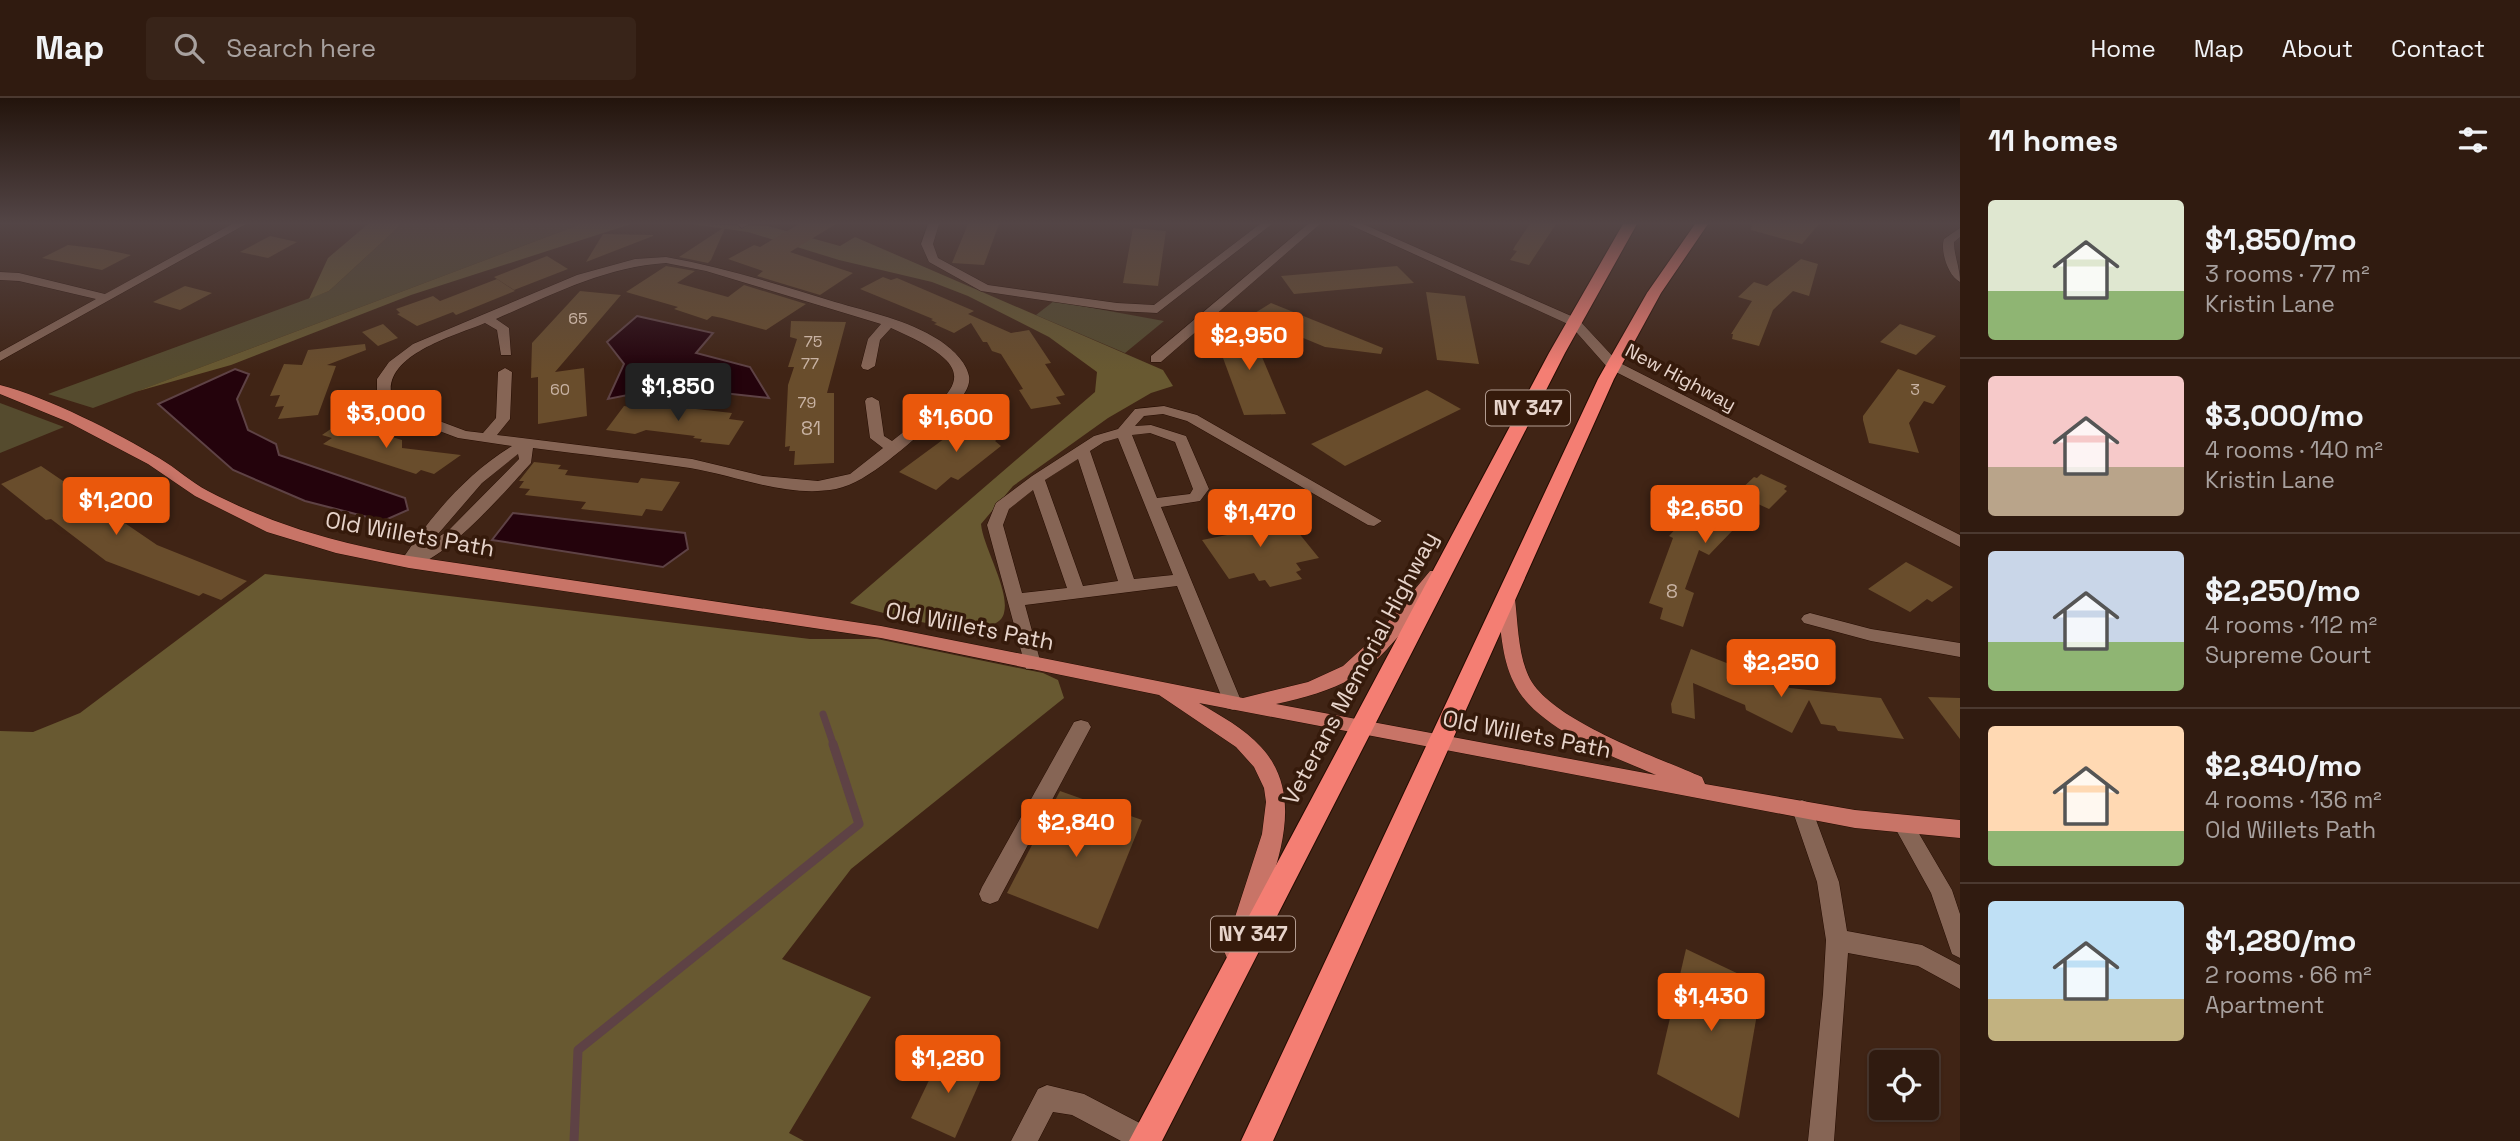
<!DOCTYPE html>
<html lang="en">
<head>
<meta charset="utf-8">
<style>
	body { margin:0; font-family:"Space Grotesk",sans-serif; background:#382419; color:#f1f3f6; height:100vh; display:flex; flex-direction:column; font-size:26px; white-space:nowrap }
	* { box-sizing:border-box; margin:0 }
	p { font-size:23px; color:#a8a19f }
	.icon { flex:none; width:38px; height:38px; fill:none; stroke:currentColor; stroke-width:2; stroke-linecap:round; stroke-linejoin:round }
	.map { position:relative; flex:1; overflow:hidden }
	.panel { display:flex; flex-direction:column; background:#301b10; width:560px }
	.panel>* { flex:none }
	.fabs { position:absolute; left:1869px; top:952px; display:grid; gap:14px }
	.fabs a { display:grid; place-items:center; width:70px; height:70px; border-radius:7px; background:#301b10; box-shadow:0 2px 5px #0004,0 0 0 2px #4b3930; font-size:35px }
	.price { position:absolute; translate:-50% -60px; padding:0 16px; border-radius:7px; background:#ea580c; color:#fff; font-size:23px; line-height:46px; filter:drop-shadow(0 2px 4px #0008) }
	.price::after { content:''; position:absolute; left:50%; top:42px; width:21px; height:16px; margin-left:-10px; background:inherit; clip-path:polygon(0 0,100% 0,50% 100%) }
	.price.current { background:#222; color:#fff }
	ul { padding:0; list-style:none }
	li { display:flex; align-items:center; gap:21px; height:175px; padding:0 28px }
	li+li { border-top:2px solid #4b3930 }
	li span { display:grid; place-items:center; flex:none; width:196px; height:140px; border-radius:7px; color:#555 }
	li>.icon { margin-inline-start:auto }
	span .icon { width:84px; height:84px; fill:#fffc; stroke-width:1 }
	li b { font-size:30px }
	h2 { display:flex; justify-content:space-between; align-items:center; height:84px; padding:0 28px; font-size:30px }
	header { display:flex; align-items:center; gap:42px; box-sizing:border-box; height:98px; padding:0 35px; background:#301b10; border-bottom:2px solid #4b3930 }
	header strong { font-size:33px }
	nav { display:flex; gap:38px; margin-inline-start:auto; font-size:24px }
	.search { width:490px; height:63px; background:#382419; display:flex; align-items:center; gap:18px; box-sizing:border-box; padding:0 24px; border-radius:7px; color:#a8a19f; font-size:26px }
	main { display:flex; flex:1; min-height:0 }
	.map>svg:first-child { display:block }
	.green { fill:#554b2e }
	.forest { fill:#685931 }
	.water { fill:#24030c; stroke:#5e4245; stroke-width:2 }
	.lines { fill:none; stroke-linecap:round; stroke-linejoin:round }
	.stream-far1 { stroke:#5e4245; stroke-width:7 }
	.stream { stroke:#5e4245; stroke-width:9 }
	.building { fill:#694d2c }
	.minor-casing { stroke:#250c01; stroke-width:1 }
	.major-casing { stroke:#250c01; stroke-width:1 }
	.highway-casing { stroke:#250c01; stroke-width:2 }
	.minor { fill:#866555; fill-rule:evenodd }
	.major { fill:#c87467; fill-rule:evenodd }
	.highway { fill:#f47e73; fill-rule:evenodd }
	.labels { text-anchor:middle; stroke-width:7; stroke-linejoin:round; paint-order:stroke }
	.far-number-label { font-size:16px; fill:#c8b2a3 }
	.far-street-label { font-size:19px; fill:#e7d4cb; stroke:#351a0b }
	.number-label { font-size:19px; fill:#c8b2a3 }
	.shield { fill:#351a0b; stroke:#b29c91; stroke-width:2 }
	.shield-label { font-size:21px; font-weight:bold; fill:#e7d4cb }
	.street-label { font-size:23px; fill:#e7d4cb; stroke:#351a0b }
</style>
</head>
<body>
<header>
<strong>Map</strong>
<div class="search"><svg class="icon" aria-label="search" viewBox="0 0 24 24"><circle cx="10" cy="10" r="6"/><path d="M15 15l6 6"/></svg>Search here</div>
<nav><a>Home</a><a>Map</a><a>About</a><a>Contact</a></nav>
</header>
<main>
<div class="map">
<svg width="1960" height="1043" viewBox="0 0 1960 1043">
	<rect width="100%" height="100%" fill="#402415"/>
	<g class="green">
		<polygon points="402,126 581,126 93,310 48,296 329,193"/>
		<polygon points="1054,203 1164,223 1125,255 1036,217"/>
		<polygon points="0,305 64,329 0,355"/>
	</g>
	<g class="forest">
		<polygon points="368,126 402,126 329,193 309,201 328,160"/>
		<polygon points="581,126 631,126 411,197 231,267 135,294"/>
		<path d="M 691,126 L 768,128 L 840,148 L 855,139 L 1163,272 L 1173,288 L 1151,295 L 1108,320 L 1013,388 L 981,426 C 983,449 1010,492 1004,515 C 996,550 874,513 850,505 L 1095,294 L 1097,274 L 1049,239 L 968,198 L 932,184 L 839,162 L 748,134 Z"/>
		<polygon points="265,476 810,541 877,541 1043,575 1058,582 1064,600 851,771 782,861 871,899 789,1035 804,1043 0,1043 0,633 33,634 80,615"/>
	</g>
	<g class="water">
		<polygon points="637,218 713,235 696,255 750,269 769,300 668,289 608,301 624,266 607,244"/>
		<polygon points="235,271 249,276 237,301 248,332 276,346 279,357 405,400 408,412 383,423 305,403 233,372 158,306"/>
		<polygon points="513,415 685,435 688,451 663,469 492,442"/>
	</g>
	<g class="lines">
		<polyline class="stream-far1" points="823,616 834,648"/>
		<polyline class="stream" points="574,1043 578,952 859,726 833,646"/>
	</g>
	<g class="building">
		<polygon points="799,126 836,126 790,154 853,175 820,197 757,178 763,173 728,161 754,147 760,149"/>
		<polygon points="968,126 999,126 984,167 952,165"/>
		<polygon points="1530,126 1556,126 1529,167 1510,162 1517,153 1513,152 1515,148"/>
		<polygon points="1752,126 1819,126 1802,146 1751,132"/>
		<polygon points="726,128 711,162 708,165 679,159"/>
		<polygon points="1133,130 1166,133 1158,188 1123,185"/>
		<polygon points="603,136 653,137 653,138 586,164"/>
		<polygon points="270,138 297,144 268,160 240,154"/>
		<polygon points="68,147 102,151 131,157 102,172 42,160"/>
		<polygon points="547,158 568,171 514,192 494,179"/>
		<polygon points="1801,161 1818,166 1809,198 1793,193 1773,212 1759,248 1732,241 1733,236 1731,236 1752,203 1738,199 1754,184 1767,188"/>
		<polygon points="666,168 695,173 677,185 728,199 744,187 806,206 766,232 722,220 712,218 707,222 674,211 678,209 626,194"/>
		<polygon points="1397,168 1414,185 1294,196 1281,178"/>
		<polygon points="883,179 891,182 897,180 974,213 968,216 1011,235 1029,232 1051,265 1045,266 1065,297 1056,299 1061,306 1031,311 1019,292 1023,291 1001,256 992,253 987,244 983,244 971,225 954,235 934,226 937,225 931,222 933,221 860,191"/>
		<polygon points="497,181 515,193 456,217 453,214 417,228 397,216 400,215 396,211 433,198 440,203"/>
		<polygon points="185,188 212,195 180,212 153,204"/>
		<polygon points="580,193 621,197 555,274 584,270 587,318 538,326 538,279 531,280 532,245"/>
		<polygon points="1426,194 1465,198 1479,266 1437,262"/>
		<polygon points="1271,205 1383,250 1381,256 1325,249 1250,218"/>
		<polygon points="1246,221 1286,316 1244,317 1216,241"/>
		<polygon points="791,223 846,224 827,295 834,295 834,365 794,367 795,353 789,353 790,348 785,349 788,287 794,269 788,269 797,241 790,239"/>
		<polygon points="383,226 398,240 378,248 362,234"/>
		<polygon points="1900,226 1936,238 1916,257 1880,244"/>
		<polygon points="365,246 366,252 327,267 336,268 318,317 278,321 284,308 275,309 280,297 270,298 284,266 302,267 308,252"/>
		<polygon points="1898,271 1946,288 1933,306 1924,303 1909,325 1919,355 1869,345 1863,322 1863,318"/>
		<polygon points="1427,292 1461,311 1345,368 1311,346"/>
		<polygon points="642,305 732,315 729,321 744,323 729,347 700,344 702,341 693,340 695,338 646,332 635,336 606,332 624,308 638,310"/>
		<polygon points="975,318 1009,332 995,343 1001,348 958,382 951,379 936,392 899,374"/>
		<polygon points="341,324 402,342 402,350 461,357 434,376 421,372 416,376 323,346 332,340 322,337"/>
		<polygon points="534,364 561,367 558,371 568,372 565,377 638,385 641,380 680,384 662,413 646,411 642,418 581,411 586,404 525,397 530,391 519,390 524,383 519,383"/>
		<polygon points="41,368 157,447 247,483 221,502 203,495 199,498 106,463 51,421 46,422 1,386"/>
		<polygon points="1761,376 1787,388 1784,391 1787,393 1769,411 1758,406 1709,457 1699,452 1685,491 1694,495 1683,529 1660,521 1663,510 1649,505 1673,440 1669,438 1689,416 1706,424 1754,379 1757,380"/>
		<polygon points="1250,407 1266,428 1289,423 1319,460 1296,465 1301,472 1296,474 1302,481 1270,489 1265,482 1259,483 1254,475 1229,481 1202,442 1227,437 1221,430 1242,426 1230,411"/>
		<polygon points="1906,464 1953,489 1932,504 1927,501 1910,514 1868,491"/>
		<polygon points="1691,551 1790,590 1881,600 1904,641 1838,633 1835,628 1821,626 1809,602 1792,635 1746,612 1745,607 1693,585 1695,621 1672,615 1671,606"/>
		<polygon points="1928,599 1960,600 1960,641"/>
		<polygon points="1060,693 1142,722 1098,831 1007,795"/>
		<polygon points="1686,851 1762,887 1739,1020 1657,976"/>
		<polygon points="943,953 985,972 955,1040 911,1020"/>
	</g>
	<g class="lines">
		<g class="minor-casing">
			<g id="minor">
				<polygon points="232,126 246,126 0,263 0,254 96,201 19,183 0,182 0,174 19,175 105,196"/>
				<polygon points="737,126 749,126 742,130"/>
				<polygon points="928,126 939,126 933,146 938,160 988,187 1117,205 1154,207 1260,126 1272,126 1157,215 1117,213 981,193 929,164 921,146"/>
				<polygon points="1308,126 1320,126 1161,264 1151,264 1151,258"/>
				<polygon points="1348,126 1363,126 1578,221 1618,264 1960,437 1960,449 1608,270 1570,227"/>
				<path d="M 1960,130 L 1960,139 L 1954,144 C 1954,158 1960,169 1960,184 C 1948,178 1940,153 1944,141 Z"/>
				<path d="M 666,159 C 723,169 779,187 835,204 C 869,214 908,222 939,242 C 951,250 966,263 969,278 C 972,296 948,313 936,323 C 909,344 870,384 836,391 C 787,400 738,378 690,370 C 638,362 585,357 533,350 L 531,365 C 510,388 434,477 403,468 L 401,464 L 403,460 C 432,417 467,375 512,348 L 458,340 L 383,312 L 377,298 L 377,281 L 389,264 L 413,246 L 577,177 L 635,161 ZM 666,165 L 706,173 L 881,226 L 868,241 L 861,268 L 863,271 L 868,272 L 875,268 L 880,242 L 891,230 C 989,273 960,290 892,343 L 884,338 L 879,303 L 872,299 L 867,300 L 865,303 L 870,340 L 883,350 L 850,376 L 818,383 L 763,378 L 692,361 L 497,337 L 510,321 L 512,274 L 505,270 L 498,274 L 496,320 L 483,335 L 466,333 L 394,306 C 374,259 452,239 485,225 L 497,232 L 501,257 L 511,257 L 509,230 L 496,221 C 551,197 605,169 666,165 ZM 518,356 L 519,361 L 448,433 L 432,443 L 482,385 Z"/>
				<path d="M 1164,308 L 1197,317 L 1382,423 L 1374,428 L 1368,427 L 1187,323 L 1163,316 L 1144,318 L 1135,328 L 1151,327 L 1186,338 L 1209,391 L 1200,403 L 1161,409 L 1242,605 L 1240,610 L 1233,612 L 1226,610 L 1224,605 L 1177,488 L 1025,507 L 1041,566 L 1038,571 L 1026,571 L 987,427 L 996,405 L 1032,378 L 1094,338 L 1118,331 L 1135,311 ZM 1150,335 L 1175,344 L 1193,391 L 1190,396 L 1157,400 L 1132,337 ZM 1118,340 L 1173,477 L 1134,481 L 1090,353 L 1104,344 ZM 1078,361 L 1118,483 L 1083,488 L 1045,382 ZM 1033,392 L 1067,490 L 1022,495 L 1003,427 L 1009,411 Z"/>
				<polygon points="1810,515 1871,531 1960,545 1960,559 1871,543 1804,525 1801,521 1804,517"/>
				<polygon points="1081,622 1088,624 1091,629 998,803 990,806 982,803 979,796 982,789 1074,624"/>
				<polygon points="1802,702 1809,705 1812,711 1839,784 1847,833 1922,847 1960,867 1960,891 1918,868 1848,855 1834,1043 1808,1043 1823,896 1826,842 1817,784 1792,711 1795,705"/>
				<polygon points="1904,719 1911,722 1952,792 1960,816 1960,860 1952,856 1931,795 1894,728 1897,722"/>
				<polygon points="1047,987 1084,996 1155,1033 1159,1043 1121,1043 1072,1017 1053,1014 1038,1043 1011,1043 1038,991"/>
			</g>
		</g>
		<g class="major-casing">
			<path id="major" d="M 0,287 C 47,299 118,335 159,360 C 176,370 191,384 208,393 C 276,428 334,444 409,458 L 881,528 L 1243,600 L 1308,584 L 1343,568 L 1377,537 L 1430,473 L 1442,473 L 1444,477 L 1442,481 C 1416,514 1391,556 1354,579 C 1331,593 1303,600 1276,606 L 1656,677 C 1612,658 1535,630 1514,585 C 1501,559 1501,529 1497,501 L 1506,495 L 1515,501 C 1518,526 1518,558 1530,581 C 1554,624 1657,659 1702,679 L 1705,686 L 1855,712 L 1960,722 L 1960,740 L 1855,730 L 1199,605 C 1221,618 1244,630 1261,649 C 1314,706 1266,791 1246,853 L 1243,860 L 1235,864 L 1227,860 L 1224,853 L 1262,736 L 1266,704 L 1264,690 L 1254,669 L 1236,649 L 1159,597 L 881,540 L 409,470 L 336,455 L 267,434 L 195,398 L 148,366 L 68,324 L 0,296 Z"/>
		</g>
		<g class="highway-casing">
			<g id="highway">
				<polygon points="1623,126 1637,126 1565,255 1162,1043 1129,1043 1549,255"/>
				<polygon points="1695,126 1708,126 1661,195 1614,281 1273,1043 1241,1043 1598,281 1647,195"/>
			</g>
		</g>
		<use href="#minor" class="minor"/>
		<use href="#major" class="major"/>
		<use href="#highway" class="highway"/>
	</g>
	<linearGradient id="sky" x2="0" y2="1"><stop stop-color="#23140c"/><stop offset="0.46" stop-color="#534546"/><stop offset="1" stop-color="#534546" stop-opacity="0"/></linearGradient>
	<rect width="1960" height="272" fill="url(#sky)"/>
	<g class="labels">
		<g class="far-number-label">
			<text x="578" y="226">65</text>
			<text x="813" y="249">75</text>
			<text x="810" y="271">77</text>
			<text x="560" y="297">60</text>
			<text x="1915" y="297">3</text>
			<text x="807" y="310">79</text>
		</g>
		<g class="far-street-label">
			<text transform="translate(1681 279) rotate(28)" y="7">New Highway</text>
		</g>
		<g class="number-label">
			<text x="811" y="337">81</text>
			<text x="1672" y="500">8</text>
		</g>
		<g class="shield">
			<rect x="1486" y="292.5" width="84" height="35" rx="5"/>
			<rect x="1211" y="818.5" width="84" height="35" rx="5"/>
		</g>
		<g class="shield-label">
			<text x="1528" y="317">NY 347</text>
			<text x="1253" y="843">NY 347</text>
		</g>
		<g class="street-label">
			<text transform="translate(410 436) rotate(10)" y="8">Old Willets Path</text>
			<text transform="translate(970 528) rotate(11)" y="8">Old Willets Path</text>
			<text transform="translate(1360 570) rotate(-62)" y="8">Veterans Memorial Highway</text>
			<text transform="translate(1527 636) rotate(11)" y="8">Old Willets Path</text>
		</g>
	</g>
</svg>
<div class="fabs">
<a><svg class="icon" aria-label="locate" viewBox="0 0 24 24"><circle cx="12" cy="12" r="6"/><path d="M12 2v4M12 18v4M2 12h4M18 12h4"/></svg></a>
</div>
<b class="price" style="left:1249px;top:274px">$2,950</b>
<b class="price current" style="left:678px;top:325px">$1,850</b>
<b class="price" style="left:386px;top:352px">$3,000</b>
<b class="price" style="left:956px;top:356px">$1,600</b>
<b class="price" style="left:116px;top:439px">$1,200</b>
<b class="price" style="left:1705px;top:447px">$2,650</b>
<b class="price" style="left:1260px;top:451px">$1,470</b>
<b class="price" style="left:1781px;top:601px">$2,250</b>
<b class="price" style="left:1076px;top:761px">$2,840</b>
<b class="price" style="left:1711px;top:935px">$1,430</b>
<b class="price" style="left:948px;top:997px">$1,280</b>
</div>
<section class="panel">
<h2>11 homes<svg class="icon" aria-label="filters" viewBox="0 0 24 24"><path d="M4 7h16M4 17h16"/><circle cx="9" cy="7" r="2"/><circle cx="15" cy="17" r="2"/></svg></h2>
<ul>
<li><span style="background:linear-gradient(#dfe7d0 65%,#8fb573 0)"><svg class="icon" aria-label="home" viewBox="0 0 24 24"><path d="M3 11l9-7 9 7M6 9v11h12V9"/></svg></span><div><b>$1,850/mo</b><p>3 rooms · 77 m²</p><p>Kristin Lane</p></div></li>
<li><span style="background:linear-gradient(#f6c9c9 65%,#b9a48a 0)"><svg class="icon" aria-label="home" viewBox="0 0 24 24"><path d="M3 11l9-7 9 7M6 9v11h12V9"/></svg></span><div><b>$3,000/mo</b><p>4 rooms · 140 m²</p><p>Kristin Lane</p></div></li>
<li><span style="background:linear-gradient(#c9d6e8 65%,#8fb573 0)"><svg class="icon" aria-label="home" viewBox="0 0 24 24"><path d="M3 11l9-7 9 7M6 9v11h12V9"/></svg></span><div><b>$2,250/mo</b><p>4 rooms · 112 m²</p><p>Supreme Court</p></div></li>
<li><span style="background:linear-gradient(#ffd9b3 75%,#8fb573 0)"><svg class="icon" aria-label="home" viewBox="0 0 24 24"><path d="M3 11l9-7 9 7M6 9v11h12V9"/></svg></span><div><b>$2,840/mo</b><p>4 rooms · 136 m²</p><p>Old Willets Path</p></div></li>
<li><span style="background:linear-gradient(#bfe0f5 70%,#c2b280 0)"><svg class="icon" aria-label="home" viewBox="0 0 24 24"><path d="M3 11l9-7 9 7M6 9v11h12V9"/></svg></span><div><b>$1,280/mo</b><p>2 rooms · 66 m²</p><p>Apartment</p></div></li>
</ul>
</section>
</main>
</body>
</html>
